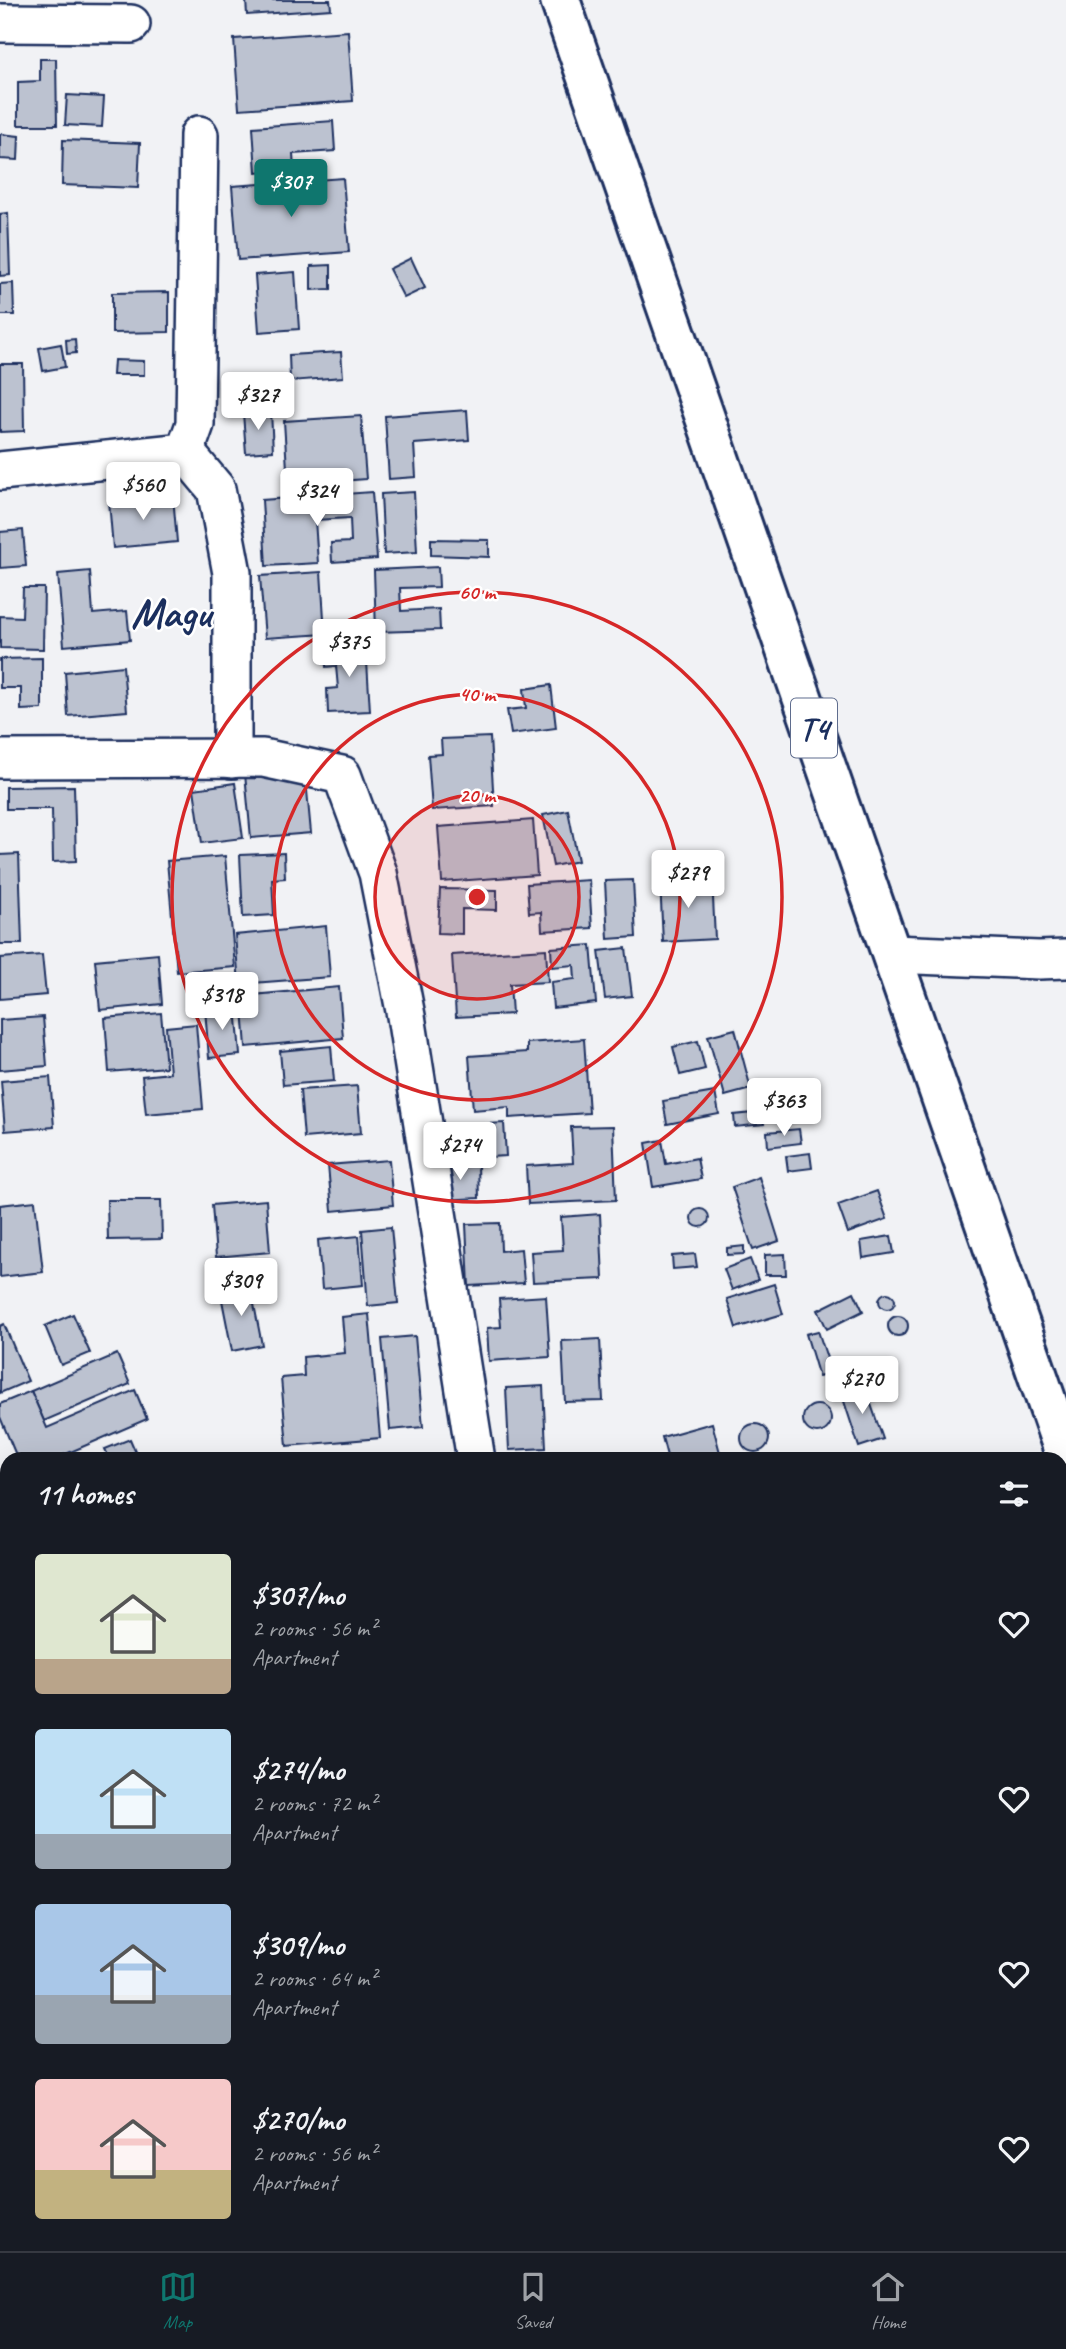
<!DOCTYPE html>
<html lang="en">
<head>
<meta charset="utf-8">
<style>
	body { margin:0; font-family:Caveat,sans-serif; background:#20242c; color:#f1f3f6; height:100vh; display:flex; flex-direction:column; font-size:26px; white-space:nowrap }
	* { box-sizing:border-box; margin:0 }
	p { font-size:23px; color:#9ea1a6 }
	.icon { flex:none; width:38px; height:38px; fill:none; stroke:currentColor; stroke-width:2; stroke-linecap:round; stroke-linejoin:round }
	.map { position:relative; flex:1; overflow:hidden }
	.drawer { position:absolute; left:0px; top:1452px; width:1068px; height:800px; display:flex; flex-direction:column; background:#171b24; border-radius:21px 21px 0 0; box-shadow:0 7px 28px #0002 }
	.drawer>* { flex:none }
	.price { position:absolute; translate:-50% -60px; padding:0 16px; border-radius:7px; background:#fff; color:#222; font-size:23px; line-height:46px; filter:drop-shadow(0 2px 4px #0008) }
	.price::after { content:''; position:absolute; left:50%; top:42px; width:21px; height:16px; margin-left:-10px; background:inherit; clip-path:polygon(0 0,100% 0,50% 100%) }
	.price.on { background:#0f766e; color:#fff }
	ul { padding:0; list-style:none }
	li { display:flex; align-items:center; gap:21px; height:175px; padding:0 35px }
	li span { display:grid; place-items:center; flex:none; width:196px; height:140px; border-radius:7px; color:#555 }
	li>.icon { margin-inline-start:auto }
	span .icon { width:84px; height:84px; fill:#fffc; stroke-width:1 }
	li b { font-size:30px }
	h2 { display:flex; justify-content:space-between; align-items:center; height:84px; padding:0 35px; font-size:30px }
	.tab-bar { display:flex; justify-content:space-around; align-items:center; height:98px; border-top:2px solid #363941; background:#171b24; font-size:19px; color:#9ea1a6 }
	.tab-bar a { display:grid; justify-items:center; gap:4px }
	.tab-bar .on { color:#0f766e }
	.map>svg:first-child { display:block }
	.building { fill:#bcc2d0; stroke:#1b2f5e; stroke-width:2 }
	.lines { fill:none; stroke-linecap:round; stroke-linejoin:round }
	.street-casing { stroke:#1b2f5e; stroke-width:42 }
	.secondary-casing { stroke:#1b2f5e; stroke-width:44 }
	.highway-casing { stroke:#1b2f5e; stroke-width:44 }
	.street { stroke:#fff; stroke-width:37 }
	.secondary { stroke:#fff; stroke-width:38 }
	.highway { stroke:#fff; stroke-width:38 }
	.ring { fill:none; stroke:#d62828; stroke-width:3.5 }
	.labels { text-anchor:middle; stroke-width:5; stroke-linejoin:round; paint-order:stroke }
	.shield { fill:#fff; stroke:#5f6d8e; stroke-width:2 }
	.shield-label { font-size:33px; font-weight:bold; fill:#1b2f5e }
	.district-label { font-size:42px; font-weight:bold; fill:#1b2f5e; stroke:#fff }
	.centre { fill:#d62828; stroke:#fff; stroke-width:3.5 }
	.ring-label { font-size:21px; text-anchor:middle; font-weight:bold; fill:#d62828; stroke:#fff; stroke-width:5; stroke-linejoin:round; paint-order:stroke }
</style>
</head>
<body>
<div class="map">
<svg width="1066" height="2251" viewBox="0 0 1066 2251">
	<rect width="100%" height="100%" fill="#f1f2f5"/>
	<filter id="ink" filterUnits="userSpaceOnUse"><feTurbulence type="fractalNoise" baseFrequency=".0143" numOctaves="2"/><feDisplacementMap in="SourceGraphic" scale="14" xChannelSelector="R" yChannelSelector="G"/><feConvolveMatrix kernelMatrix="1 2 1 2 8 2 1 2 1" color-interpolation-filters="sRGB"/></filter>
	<g filter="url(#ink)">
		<g class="building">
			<polygon points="246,0 330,0 331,9 247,15"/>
			<polygon points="348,31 353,101 239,109 234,39"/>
			<polygon points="40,59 56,59 57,125 18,125 18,82 40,81"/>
			<polygon points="67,95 104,97 102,127 65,125"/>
			<polygon points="333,121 335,151 293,154 294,169 256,172 253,127"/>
			<polygon points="0,134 19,136 18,160 0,159"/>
			<polygon points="63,140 140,143 138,188 62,185"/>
			<polygon points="343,178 349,252 238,260 232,186"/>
			<polygon points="8,213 10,275 0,276 0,214"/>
			<polygon points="411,258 425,288 404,298 389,269"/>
			<polygon points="331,265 331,289 311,290 311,266"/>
			<polygon points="295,272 299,329 259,332 255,275"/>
			<polygon points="13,283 14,315 0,315 0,284"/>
			<polygon points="169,292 169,332 112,333 112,293"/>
			<polygon points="75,339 76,353 67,354 66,340"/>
			<polygon points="61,344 65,367 43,371 39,348"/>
			<polygon points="341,352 343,377 290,381 289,355"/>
			<polygon points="114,360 144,361 144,375 113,375"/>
			<polygon points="0,364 23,364 24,431 0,432"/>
			<polygon points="467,410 469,440 414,444 416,477 389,479 385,416"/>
			<polygon points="271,411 273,451 246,453 243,413"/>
			<polygon points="361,416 366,479 288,485 284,421"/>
			<polygon points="372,492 377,559 332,562 331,543 351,542 350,518 315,520 318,563 266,566 262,500"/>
			<polygon points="414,492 417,552 384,554 381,494"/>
			<polygon points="173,496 177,542 113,548 109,501"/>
			<polygon points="23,530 26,566 0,568 0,532"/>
			<polygon points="431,539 489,540 489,557 431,555"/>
			<polygon points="438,567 439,587 400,588 401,611 439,609 440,630 376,632 374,570"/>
			<polygon points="90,571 93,614 127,611 130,640 64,646 58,574"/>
			<polygon points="321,572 325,634 265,638 260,576"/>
			<polygon points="23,588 44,588 43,649 0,648 0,616 22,617"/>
			<polygon points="366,645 370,711 328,713 327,689 338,688 336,666 326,667 325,647"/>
			<polygon points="42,658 42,709 21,710 21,688 0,688 0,659"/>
			<polygon points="123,666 127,711 68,716 65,672"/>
			<polygon points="551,685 556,728 511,734 507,710 526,708 524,689"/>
			<polygon points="490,737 494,806 432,810 428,755 442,754 441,739"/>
			<polygon points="305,769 311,833 251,838 245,774"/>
			<polygon points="235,783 243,838 202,843 194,789"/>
			<polygon points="74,786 76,861 53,862 52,809 6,809 6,787"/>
			<polygon points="568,810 578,861 553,866 543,815"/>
			<polygon points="533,820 537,875 442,882 438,827"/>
			<polygon points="284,853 285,878 272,879 274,915 243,917 240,855"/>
			<polygon points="19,854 22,944 0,944 0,855"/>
			<polygon points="225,856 235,967 177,972 167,861"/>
			<polygon points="712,877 715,939 663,942 660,881"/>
			<polygon points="589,880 592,928 542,931 541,912 529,913 527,884"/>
			<polygon points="633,880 636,937 608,939 605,881"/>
			<polygon points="440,889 497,890 497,910 462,909 462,934 438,933"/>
			<polygon points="326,926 330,977 239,984 235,935"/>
			<polygon points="591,945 596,1003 553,1008 551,982 575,979 574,965 552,967 551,948"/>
			<polygon points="626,948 632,996 605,999 599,951"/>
			<polygon points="546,949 548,982 510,984 512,1014 456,1017 452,955"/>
			<polygon points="158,954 162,1004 100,1010 95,960"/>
			<polygon points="42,955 46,995 0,999 0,958"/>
			<polygon points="339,987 343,1038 246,1047 242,996"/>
			<polygon points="236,1006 240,1055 209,1058 205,1009"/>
			<polygon points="161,1013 166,1067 109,1072 105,1018"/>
			<polygon points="43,1017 47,1066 0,1070 0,1020"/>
			<polygon points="196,1024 203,1109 146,1114 142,1076 170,1073 166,1027"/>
			<polygon points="735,1029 751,1089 725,1096 708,1036"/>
			<polygon points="584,1039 589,1113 509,1118 509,1107 473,1110 469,1056 527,1052 527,1043"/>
			<polygon points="698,1041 705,1069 680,1075 673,1047"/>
			<polygon points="331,1046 334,1081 283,1085 280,1051"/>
			<polygon points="50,1077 54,1127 5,1131 1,1081"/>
			<polygon points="357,1086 361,1133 304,1138 300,1090"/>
			<polygon points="715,1092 719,1114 667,1124 663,1101"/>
			<polygon points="762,1112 764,1124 735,1127 734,1115"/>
			<polygon points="504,1123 506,1156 471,1158 469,1125"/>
			<polygon points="613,1126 616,1200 528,1204 526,1166 573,1163 571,1127"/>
			<polygon points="799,1129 801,1143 768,1147 767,1132"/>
			<polygon points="662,1140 666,1164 697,1158 701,1179 653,1187 646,1143"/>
			<polygon points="810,1153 812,1168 788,1171 786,1156"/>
			<polygon points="389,1160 393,1205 332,1211 328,1165"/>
			<polygon points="478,1165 479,1198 443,1200 441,1167"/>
			<polygon points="759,1177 779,1241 753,1250 732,1187"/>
			<polygon points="877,1191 887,1219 848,1233 838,1205"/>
			<polygon points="107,1200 161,1200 162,1239 108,1240"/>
			<polygon points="266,1200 270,1252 216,1257 212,1205"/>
			<polygon points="35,1201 43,1272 0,1277 0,1205"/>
			<circle cx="700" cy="1218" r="9"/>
			<polygon points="600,1214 603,1279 533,1282 531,1252 563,1250 561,1217"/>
			<polygon points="500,1223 501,1251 521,1249 524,1283 469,1286 466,1224"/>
			<polygon points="391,1227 398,1303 368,1306 362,1230"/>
			<polygon points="359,1236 363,1285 322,1289 318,1240"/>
			<polygon points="891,1236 894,1253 863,1258 861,1241"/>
			<polygon points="744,1246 744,1254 727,1255 727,1248"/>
			<polygon points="695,1254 697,1267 673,1269 672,1256"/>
			<polygon points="785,1254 786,1275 765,1275 765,1255"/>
			<polygon points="750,1259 758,1280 732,1290 724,1269"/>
			<polygon points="250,1284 262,1345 232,1351 220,1290"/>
			<polygon points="774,1284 783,1314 736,1328 727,1299"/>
			<polygon points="854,1292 863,1311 827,1329 818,1310"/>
			<circle cx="887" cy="1301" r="8"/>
			<polygon points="546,1296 550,1357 489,1361 487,1328 501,1327 499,1299"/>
			<polygon points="73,1314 90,1353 61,1365 45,1326"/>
			<polygon points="369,1314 380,1438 287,1446 281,1378 304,1376 303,1357 345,1353 342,1317"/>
			<circle cx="898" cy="1326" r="10"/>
			<polygon points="4,1324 28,1381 0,1393 0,1326"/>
			<polygon points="818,1331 832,1373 819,1377 806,1334"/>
			<polygon points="415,1336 423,1427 390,1430 382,1339"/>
			<polygon points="600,1339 603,1401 565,1402 562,1341"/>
			<polygon points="117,1354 130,1384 44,1421 31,1391"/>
			<polygon points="864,1384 883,1439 859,1447 841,1392"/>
			<polygon points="543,1386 546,1448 509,1450 506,1388"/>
			<polygon points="135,1390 147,1419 52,1460 18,1460 0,1417 0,1404 31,1391 47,1428"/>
			<circle cx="817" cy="1419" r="14"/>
			<polygon points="712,1423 722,1460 668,1460 662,1437"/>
			<circle cx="755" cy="1438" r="14"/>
			<polygon points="130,1439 139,1460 110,1460 105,1449"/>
			<polygon points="0,1625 7,1638 7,1658 0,1662"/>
			<polygon points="7,1669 7,1737 0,1741 0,1672"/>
			<polygon points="7,1819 7,1914 0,1917 0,1822"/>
			<polygon points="7,2063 7,2104 0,2108 0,2067"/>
			<polygon points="0,2132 7,2144 7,2156 0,2160"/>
			<polygon points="7,2239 7,2245 121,2245 112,2251 0,2251 0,2243"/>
			<polygon points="138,2245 178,2245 181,2251 142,2251"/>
			<polygon points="241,2245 294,2245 286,2251 245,2251"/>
			<polygon points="450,2245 507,2245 464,2251 450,2251"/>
			<polygon points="519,2245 549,2245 550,2251 516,2251 514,2247"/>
			<polygon points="570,2245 606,2245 599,2251 575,2251"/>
			<polygon points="878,2245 900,2245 903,2250 881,2251"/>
		</g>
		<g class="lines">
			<g class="street-casing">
				<g id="street">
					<polyline points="0,23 131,24"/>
					<polyline points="185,452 216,489 232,573 232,759"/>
					<polyline points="0,471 185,452 195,424 199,135"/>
					<polyline points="0,759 263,758 342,775 378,873 406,1016 476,1460"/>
					<polyline points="892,954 1039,960 1066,959"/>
					<polyline points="1060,1998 1066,1996"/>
					<polyline points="701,2245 705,2251"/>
				</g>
			</g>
			<g class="secondary-casing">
				<g id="secondary">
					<polyline points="0,1518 7,1534"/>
					<polyline points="0,2035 7,2034"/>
					<polyline points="395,2245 398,2251"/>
				</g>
			</g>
			<g class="highway-casing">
				<polyline id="highway" points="560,0 1066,1457"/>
			</g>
			<use href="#street" class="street"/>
			<use href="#secondary" class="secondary"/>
			<use href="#highway" class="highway"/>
		</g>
	</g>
	<circle cx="477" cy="897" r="102" fill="#d62828" fill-opacity=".12"/>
	<g class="ring">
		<circle cx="477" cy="897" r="102"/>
		<circle cx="477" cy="897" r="203"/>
		<circle cx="477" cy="897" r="305"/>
	</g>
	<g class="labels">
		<rect class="shield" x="791" y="698.5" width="46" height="59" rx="5"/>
		<g class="shield-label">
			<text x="814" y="740">T4</text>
		</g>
		<g class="district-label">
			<text x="171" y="627">Magu</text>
		</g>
	</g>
	<circle cx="477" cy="897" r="10" class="centre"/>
	<g class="ring-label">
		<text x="477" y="599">60 m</text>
		<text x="477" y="701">40 m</text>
		<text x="477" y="802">20 m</text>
	</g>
</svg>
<b class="price on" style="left:291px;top:219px">$307</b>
<b class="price" style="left:258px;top:432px">$327</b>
<b class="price" style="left:143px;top:522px">$560</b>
<b class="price" style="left:317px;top:528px">$324</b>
<b class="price" style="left:349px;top:679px">$375</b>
<b class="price" style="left:688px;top:910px">$279</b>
<b class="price" style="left:222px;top:1032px">$318</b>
<b class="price" style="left:784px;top:1138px">$363</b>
<b class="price" style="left:460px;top:1182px">$274</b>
<b class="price" style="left:241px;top:1318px">$309</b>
<b class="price" style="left:862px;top:1416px">$270</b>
<section class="drawer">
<h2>11 homes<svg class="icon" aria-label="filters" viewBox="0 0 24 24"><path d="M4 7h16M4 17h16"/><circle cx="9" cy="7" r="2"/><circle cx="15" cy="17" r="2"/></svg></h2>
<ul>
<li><span style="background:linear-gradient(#dfe7d0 75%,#b9a48a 0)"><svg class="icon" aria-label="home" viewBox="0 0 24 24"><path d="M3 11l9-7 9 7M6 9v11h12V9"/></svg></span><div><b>$307/mo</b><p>2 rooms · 56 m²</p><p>Apartment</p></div><svg class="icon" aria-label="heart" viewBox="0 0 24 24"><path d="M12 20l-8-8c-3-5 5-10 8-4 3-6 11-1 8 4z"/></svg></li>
<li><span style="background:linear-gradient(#bfe0f5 75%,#9aa5b1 0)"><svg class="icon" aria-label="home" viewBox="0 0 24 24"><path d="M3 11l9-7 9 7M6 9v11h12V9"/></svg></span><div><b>$274/mo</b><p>2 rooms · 72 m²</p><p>Apartment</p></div><svg class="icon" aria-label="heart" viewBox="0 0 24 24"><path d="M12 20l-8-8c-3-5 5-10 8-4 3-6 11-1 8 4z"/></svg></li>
<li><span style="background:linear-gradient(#a9c7e8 65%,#9aa5b1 0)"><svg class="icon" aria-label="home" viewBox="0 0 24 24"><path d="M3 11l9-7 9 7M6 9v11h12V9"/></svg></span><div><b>$309/mo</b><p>2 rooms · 64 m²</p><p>Apartment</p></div><svg class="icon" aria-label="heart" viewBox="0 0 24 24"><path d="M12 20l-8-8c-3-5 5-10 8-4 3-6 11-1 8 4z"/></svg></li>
<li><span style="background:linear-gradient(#f6c9c9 65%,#c2b280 0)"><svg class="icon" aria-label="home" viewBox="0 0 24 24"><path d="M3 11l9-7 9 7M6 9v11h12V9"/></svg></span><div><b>$270/mo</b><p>2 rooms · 56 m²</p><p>Apartment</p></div><svg class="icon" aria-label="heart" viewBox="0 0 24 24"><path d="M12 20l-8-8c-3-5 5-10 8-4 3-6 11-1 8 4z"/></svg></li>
</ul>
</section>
</div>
<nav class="tab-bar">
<a class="on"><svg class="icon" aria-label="map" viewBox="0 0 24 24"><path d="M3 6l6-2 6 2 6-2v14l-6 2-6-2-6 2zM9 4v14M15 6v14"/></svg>Map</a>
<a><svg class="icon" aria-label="saved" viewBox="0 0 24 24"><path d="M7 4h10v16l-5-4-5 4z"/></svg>Saved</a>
<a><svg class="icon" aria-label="home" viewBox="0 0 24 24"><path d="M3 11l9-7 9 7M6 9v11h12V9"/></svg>Home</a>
</nav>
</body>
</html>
